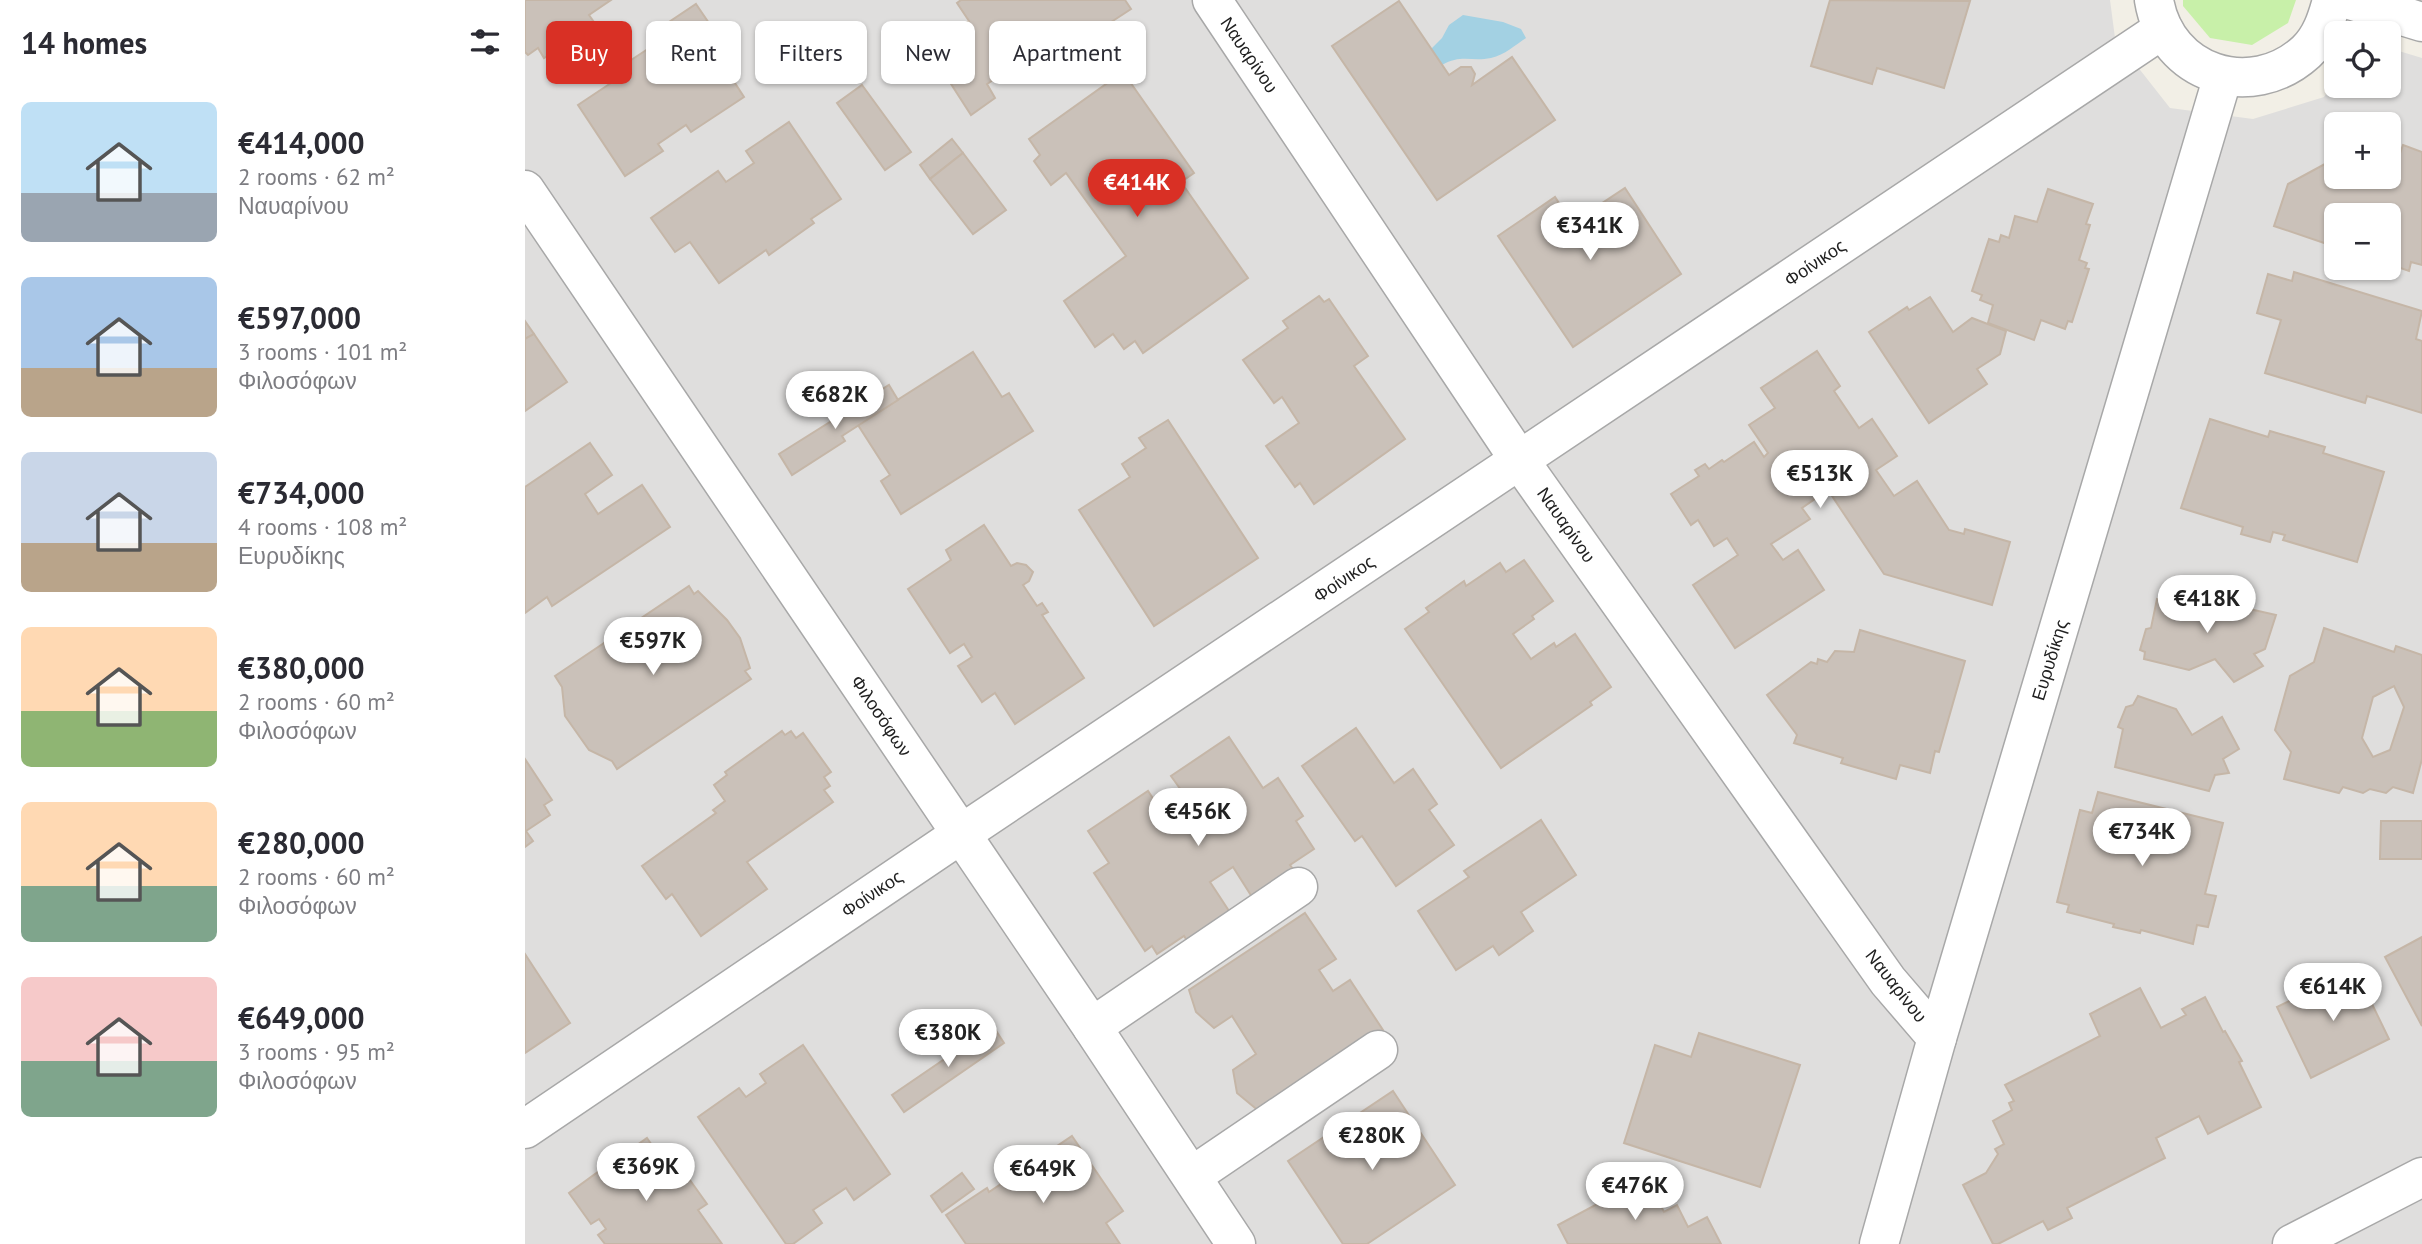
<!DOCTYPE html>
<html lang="en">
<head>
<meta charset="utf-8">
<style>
	body { margin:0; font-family:"PT Sans",sans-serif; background:#f2f2f3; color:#2b2b33; height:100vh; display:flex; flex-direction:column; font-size:26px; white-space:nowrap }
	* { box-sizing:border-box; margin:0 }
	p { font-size:23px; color:#7c7c81 }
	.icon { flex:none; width:38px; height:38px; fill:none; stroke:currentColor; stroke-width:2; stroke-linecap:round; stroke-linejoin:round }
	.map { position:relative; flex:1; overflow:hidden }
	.drawer { display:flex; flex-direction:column; background:#fff; width:525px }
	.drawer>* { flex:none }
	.top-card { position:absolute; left:21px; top:21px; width:665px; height:63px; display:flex; gap:14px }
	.fabs { position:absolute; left:1799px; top:21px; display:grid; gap:14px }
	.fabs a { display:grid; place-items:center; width:77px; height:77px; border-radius:10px; background:#fff; box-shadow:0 2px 5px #0004; font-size:35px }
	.price { position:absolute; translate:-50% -60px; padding:0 16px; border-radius:24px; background:#fff; color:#222; font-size:23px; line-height:46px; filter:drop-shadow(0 2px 4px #0008) }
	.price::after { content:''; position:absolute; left:50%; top:42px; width:21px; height:16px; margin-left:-10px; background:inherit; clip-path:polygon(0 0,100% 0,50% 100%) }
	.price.on { background:#d93025; color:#fff }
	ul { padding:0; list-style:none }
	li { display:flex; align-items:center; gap:21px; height:175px; padding:0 21px }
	li span { display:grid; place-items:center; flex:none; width:196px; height:140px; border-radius:10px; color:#555 }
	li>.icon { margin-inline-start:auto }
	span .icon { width:84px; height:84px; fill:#fffc; stroke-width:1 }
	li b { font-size:30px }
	h2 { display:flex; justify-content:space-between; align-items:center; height:84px; padding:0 21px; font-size:30px }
	.chip { padding:0 24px; border-radius:10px; background:#fff; box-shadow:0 2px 5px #0004; font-size:24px; line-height:63px }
	.chip.on { background:#d93025; color:#fff }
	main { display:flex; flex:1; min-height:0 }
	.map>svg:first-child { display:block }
	.residential { fill:#dfdedd; fill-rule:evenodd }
	.grass { fill:#c8f0a9 }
	.water { fill:#a3d1e3 }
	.building { fill:#cac1b9; stroke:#c5b6a7; stroke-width:2; fill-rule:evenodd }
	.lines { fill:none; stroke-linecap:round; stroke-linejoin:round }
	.minor-casing { stroke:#a8a8a8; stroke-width:41 }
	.minor { stroke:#fff; stroke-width:38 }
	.labels { text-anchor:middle; stroke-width:5; stroke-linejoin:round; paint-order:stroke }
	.street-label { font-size:18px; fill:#212121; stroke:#fff }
</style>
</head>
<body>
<main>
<section class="drawer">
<h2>14 homes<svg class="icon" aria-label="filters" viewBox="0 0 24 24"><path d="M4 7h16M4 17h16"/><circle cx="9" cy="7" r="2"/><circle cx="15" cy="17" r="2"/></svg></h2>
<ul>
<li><span style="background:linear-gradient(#bfe0f5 65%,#9aa5b1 0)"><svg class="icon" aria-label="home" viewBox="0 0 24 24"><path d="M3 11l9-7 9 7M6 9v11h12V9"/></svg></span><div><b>€414,000</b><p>2 rooms · 62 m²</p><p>Ναυαρίνου</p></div></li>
<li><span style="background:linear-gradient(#a9c7e8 65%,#b9a48a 0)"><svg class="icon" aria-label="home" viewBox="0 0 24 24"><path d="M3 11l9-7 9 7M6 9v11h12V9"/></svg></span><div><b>€597,000</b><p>3 rooms · 101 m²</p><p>Φιλοσόφων</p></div></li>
<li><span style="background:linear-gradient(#c9d6e8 65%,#b9a48a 0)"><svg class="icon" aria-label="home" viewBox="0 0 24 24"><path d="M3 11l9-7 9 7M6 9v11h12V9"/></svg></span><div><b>€734,000</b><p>4 rooms · 108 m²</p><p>Ευρυδίκης</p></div></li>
<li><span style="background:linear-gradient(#ffd9b3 60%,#8fb573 0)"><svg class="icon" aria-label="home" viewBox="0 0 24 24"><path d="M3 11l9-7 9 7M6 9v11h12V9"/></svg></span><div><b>€380,000</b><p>2 rooms · 60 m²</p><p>Φιλοσόφων</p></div></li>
<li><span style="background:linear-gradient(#ffd9b3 60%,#7fa58c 0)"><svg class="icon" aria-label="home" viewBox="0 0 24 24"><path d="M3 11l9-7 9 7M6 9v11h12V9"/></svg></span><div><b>€280,000</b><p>2 rooms · 60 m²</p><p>Φιλοσόφων</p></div></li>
<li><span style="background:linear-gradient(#f6c9c9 60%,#7fa58c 0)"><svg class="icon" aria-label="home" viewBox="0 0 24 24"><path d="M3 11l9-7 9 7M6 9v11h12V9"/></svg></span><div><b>€649,000</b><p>3 rooms · 95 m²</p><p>Φιλοσόφων</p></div></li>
</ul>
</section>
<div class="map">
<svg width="1897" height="1244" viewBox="0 0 1897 1244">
	<rect width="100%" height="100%" fill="#f2efe6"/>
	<path class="residential" d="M 0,0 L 1585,0 L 1590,38 L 1645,108 L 1728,119 L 1799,97 L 1811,79 L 1811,86 L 1864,86 L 1864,48 L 1897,58 L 1897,1244 L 0,1244 ZM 1811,124 L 1864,124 L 1864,177 L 1811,177 ZM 1811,215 L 1864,215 L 1864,268 L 1811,268 Z"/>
	<polygon class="grass" points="1658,0 1771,0 1763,23 1727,45 1685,38 1658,6"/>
	<path class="water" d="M 938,15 L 978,22 L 996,29 L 1001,38 C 990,45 980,55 966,58 C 947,62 936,54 917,65 L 906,49 L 917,38 L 924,25 Z"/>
	<g class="building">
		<polygon points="0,0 86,0 64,15 71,25 19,58 13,48 3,55 0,52"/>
		<polygon points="436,0 600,0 606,9 496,81 487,68 462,84 470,98 446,115 417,70 413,73 398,50 444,21 432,3"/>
		<polygon points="1305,0 1445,1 1419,88 1352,68 1347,84 1286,66"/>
		<polygon points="874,1 924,75 936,67 946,67 950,74 947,85 987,57 1030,120 912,200 807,46"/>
		<polygon points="171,4 205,54 195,60 219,97 166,132 161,125 133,144 138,151 100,176 53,105 95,77 91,70 144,35 138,26"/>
		<polygon points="598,72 669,173 656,182 723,278 618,353 610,341 599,349 588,334 570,347 539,301 601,256 541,173 526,185 509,161 515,155 504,139"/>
		<polygon points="337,85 386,152 360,170 312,103"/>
		<polygon points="264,122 316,199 286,219 289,223 244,255 241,250 194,283 165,242 150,252 126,218 193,171 201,182 229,163 221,151"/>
		<polygon points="427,139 438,153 405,179 395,165"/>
		<polygon points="1878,145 1897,152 1897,265 1886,262 1884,271 1864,264 1864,215 1811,215 1811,247 1749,226 1763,184 1811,158 1811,177 1864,177 1864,159 1870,168"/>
		<polygon points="438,153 481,210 448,234 405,179"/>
		<polygon points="1100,188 1156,274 1048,347 973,236 1030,197 1047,223"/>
		<polygon points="1523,189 1568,204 1561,224 1565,225 1554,260 1562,263 1560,268 1564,269 1547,322 1543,321 1540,329 1516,320 1509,340 1463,323 1468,305 1455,300 1457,295 1447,291 1464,239 1474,242 1476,235 1484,238 1490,216 1512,222"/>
		<polygon points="1769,272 1897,311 1891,339 1897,341 1897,413 1842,396 1840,403 1740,373 1756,320 1732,313 1743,274 1767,281"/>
		<polygon points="794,296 799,302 804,299 843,356 829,366 880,439 789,504 775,483 770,487 741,446 774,423 757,397 749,403 718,360 763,328 758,321"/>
		<polygon points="1405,297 1428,332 1447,318 1481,331 1475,354 1452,369 1462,384 1404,423 1344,332 1382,307 1384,310"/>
		<polygon points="0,321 9,334 0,339"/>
		<polygon points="9,334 42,382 0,411 0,339"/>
		<polygon points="1292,351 1315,386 1309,391 1334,428 1347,419 1372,456 1351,470 1369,496 1392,481 1424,530 1439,534 1440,529 1485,542 1467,605 1359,574 1303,490 1277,508 1285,519 1246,544 1258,560 1273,550 1299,590 1210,648 1168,585 1213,555 1202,538 1189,546 1173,520 1166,525 1146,494 1174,476 1170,470 1180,464 1184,469 1197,460 1199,462 1229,442 1239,457 1243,453 1224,425 1250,408 1236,388"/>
		<polygon points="448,352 477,397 484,393 508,431 376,514 356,481 365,475 333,425"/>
		<polygon points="364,385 373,400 317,436 320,441 267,475 254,454"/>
		<polygon points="1685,419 1743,437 1745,431 1800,447 1798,453 1859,472 1832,562 1758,540 1760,535 1748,532 1745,542 1716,534 1718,527 1656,508"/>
		<polygon points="643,420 733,558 629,626 554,510 605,477 597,464 621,448 614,438"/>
		<polygon points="65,443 87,475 60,494 73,514 117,485 145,527 27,606 22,597 0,613 0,487"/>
		<polygon points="459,525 486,566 492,563 501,565 508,572 504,581 498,585 512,606 517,603 523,612 517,615 559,678 490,724 470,693 457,702 433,666 447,657 439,644 425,653 383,589 426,560 421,550"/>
		<polygon points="999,560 1028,601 1007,616 1009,619 988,634 1006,659 1029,643 1031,647 1050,634 1086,687 1065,702 1067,705 976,768 880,629 904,612 901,608 939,581 941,586 975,563 981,572"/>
		<polygon points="164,586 169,594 173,591 202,620 215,638 225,668 220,671 226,679 92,769 87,761 64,750 40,716 37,687 30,676"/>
		<polygon points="1645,591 1751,615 1740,649 1729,654 1738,666 1709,682 1690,659 1664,670 1619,659 1620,652 1615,650 1621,629 1626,628 1632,599 1642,601"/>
		<path d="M 1799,628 L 1869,652 L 1871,646 L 1897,655 L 1897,759 L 1888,793 L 1868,787 L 1861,793 L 1845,789 L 1838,793 L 1818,787 L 1814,793 L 1759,779 L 1766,752 L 1750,730 L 1765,676 L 1789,662 ZM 1869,686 L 1879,707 L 1865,750 L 1848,757 L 1837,738 L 1848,697 Z"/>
		<polygon points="1335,630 1440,661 1414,752 1410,751 1405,773 1375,765 1371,779 1316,763 1318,758 1269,743 1272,735 1242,695 1286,662 1292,664 1293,659 1302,662 1310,651 1329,652"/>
		<polygon points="1613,696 1651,709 1667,735 1697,717 1714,749 1698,759 1704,773 1690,775 1684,791 1590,767 1598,729 1593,727 1601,707 1608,705"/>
		<polygon points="831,728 869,783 888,769 912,804 904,810 929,845 871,886 837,836 830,841 777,766"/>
		<polygon points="257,731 260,735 266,731 271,738 278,733 306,772 299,777 305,786 299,790 308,802 222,862 242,889 176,936 147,894 141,899 117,866 191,813 188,810 200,801 189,785 202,775 200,772"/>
		<polygon points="704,737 738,788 753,778 778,816 771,821 789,849 765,865 771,873 729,900 708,867 685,882 706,914 663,942 659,936 632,954 627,946 620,951 569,873 584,863 563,831 623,791 637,812 661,797 646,776"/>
		<polygon points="0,759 27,800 19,805 25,815 1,831 8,841 0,847"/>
		<polygon points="1573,792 1698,823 1680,894 1691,896 1683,927 1672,925 1668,944 1616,930 1615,933 1588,927 1589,924 1542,912 1544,905 1532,902 1555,810 1567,813"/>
		<polygon points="1016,820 1051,875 996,912 1008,931 974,955 968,946 931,970 893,911 944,877 939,871"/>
		<polygon points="1856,821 1897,821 1897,859 1855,859"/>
		<polygon points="780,913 811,959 794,970 808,991 825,980 858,1030 735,1112 712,1093 708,1070 731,1054 707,1016 689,1028 671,1012 664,990"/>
		<polygon points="1897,937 1897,1026 1860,957"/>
		<polygon points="0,954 45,1023 0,1053"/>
		<polygon points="1830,969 1864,1039 1786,1078 1752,1007"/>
		<polygon points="1615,988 1636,1028 1661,1015 1657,1009 1680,997 1698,1032 1700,1031 1717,1061 1714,1062 1736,1107 1683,1134 1674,1116 1631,1138 1640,1158 1542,1208 1547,1218 1523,1230 1518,1221 1473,1244 1468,1244 1438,1185 1461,1173 1473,1154 1470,1149 1479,1144 1468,1121 1487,1110 1484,1103 1489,1101 1480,1085 1575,1036 1565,1014"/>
		<polygon points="468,1026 479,1043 379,1112 367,1095"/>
		<polygon points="1174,1033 1275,1065 1235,1187 1099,1143 1130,1045 1166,1057"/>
		<polygon points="278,1045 365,1174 329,1200 321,1188 288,1210 297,1223 268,1244 261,1244 173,1117 214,1088 221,1097 241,1083 235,1074"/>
		<polygon points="868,1091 930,1185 842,1244 818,1244 763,1161"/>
		<polygon points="547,1136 598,1211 581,1223 595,1244 441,1244 421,1215 462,1188 464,1192"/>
		<polygon points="122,1138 138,1161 147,1155 182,1204 173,1210 197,1244 80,1244 73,1235 81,1229 74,1219 66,1224 44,1193 77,1169 83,1178 107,1161 101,1153"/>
		<polygon points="437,1173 449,1189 417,1212 406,1196"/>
		<polygon points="1121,1178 1139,1212 1152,1205 1163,1227 1182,1217 1196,1244 1043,1244 1033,1225"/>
	</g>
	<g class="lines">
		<g class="minor-casing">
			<g id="minor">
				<polyline points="687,0 995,461 1363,981 1412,1038"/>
				<path d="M 1629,0 C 1641,74 1726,102 1781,52 C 1796,38 1802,19 1807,0"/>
				<polyline points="1825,0 1897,22"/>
				<polyline points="0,190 567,1027 711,1244"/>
				<polyline points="567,1027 773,887"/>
				<polyline points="0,1129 436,834 1638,29"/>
				<polyline points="667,1176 853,1050"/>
				<polyline points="1354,1244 1412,1038 1698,76"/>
				<polyline points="1767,1244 1897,1177"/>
			</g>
		</g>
		<use href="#minor" class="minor"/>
	</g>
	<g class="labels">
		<g class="street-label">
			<text transform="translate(724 55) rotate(56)" y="6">Ναυαρίνου</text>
			<text transform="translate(1290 263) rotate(-34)" y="6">Φοίνικος</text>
			<text transform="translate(1041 525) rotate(55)" y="6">Ναυαρίνου</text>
			<text transform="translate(819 579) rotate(-34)" y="6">Φοίνικος</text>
			<text transform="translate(1525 660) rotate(-73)" y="6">Ευρυδίκης</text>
			<text transform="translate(356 716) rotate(56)" y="6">Φιλοσόφων</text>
			<text transform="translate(347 894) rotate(-34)" y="6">Φοίνικος</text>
			<text transform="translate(1371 986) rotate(52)" y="6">Ναυαρίνου</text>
		</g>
	</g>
</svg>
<div class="fabs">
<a><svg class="icon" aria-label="locate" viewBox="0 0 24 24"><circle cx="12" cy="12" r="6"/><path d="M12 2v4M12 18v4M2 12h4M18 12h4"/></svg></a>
<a>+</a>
<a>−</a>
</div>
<b class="price on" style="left:612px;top:219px">€414K</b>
<b class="price" style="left:1065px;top:262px">€341K</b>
<b class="price" style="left:310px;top:431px">€682K</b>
<b class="price" style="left:1295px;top:510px">€513K</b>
<b class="price" style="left:1682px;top:635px">€418K</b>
<b class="price" style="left:128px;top:677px">€597K</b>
<b class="price" style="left:673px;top:848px">€456K</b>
<b class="price" style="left:1617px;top:868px">€734K</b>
<b class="price" style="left:1808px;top:1023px">€614K</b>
<b class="price" style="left:423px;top:1069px">€380K</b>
<b class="price" style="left:847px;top:1172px">€280K</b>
<b class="price" style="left:121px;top:1203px">€369K</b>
<b class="price" style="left:518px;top:1205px">€649K</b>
<b class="price" style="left:1110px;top:1222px">€476K</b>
<div class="top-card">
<a class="chip on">Buy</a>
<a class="chip">Rent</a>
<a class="chip">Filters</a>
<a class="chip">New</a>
<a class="chip">Apartment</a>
</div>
</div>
</main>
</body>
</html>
